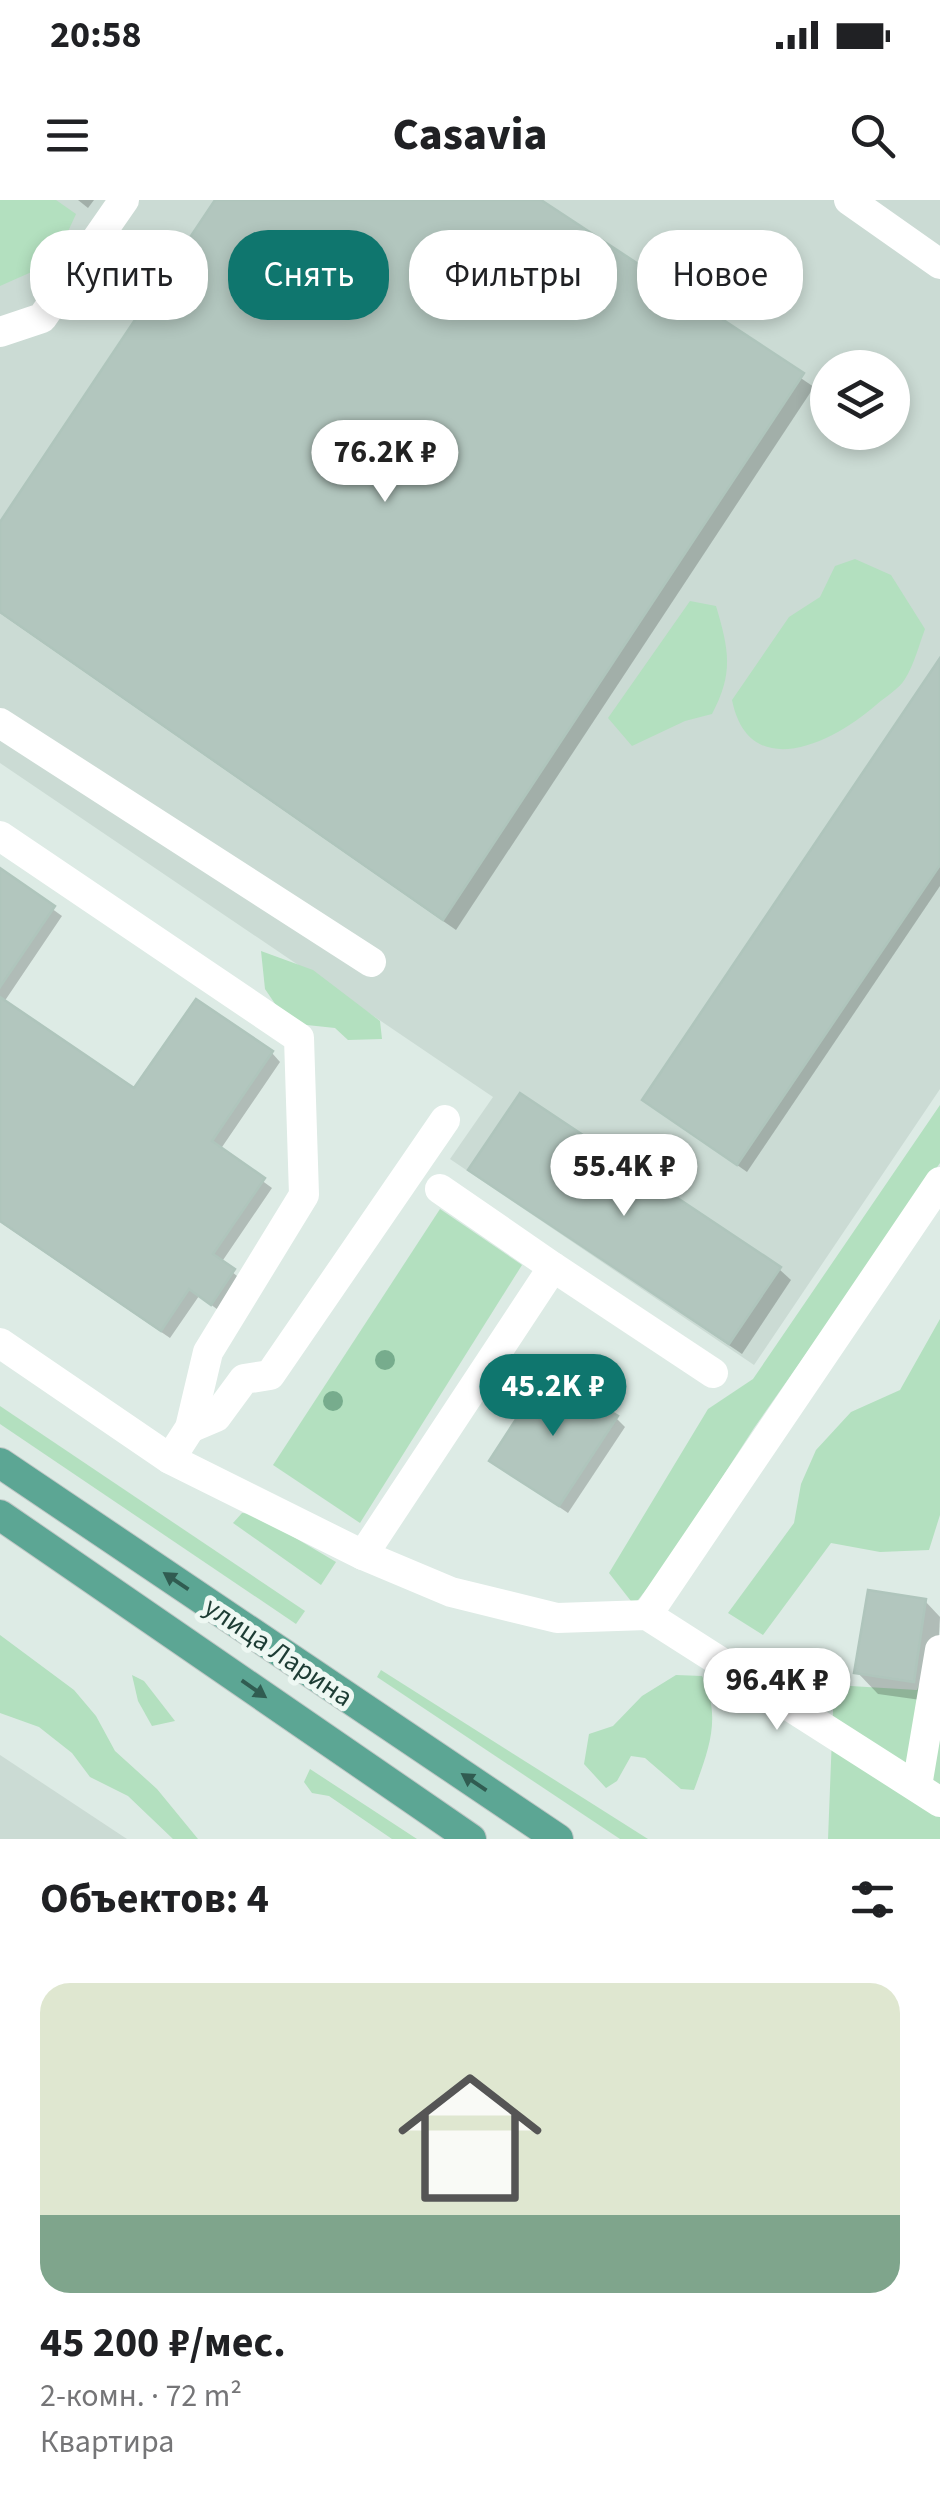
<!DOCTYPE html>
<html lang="ru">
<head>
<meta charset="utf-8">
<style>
	body { margin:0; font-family:"Source Sans 3",sans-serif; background:#f6f6f6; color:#202124; height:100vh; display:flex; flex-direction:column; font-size:38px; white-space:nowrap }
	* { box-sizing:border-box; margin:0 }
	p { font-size:32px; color:#757577 }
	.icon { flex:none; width:55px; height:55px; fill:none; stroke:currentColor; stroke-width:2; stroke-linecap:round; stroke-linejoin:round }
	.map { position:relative; height:1639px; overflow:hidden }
	.side { display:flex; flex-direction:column; background:#fff; flex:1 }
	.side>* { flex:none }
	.guide { position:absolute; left:30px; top:30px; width:880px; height:90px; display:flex; gap:20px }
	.controls { position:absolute; left:810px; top:150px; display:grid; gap:20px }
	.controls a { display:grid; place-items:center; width:100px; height:100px; border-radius:50%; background:#fff; box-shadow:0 5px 15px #0003; font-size:50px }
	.price { position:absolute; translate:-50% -85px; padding:0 22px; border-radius:35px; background:#fff; color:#222; font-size:32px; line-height:65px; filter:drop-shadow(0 2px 5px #0008) }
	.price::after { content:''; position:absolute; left:50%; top:60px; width:30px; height:22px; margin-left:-15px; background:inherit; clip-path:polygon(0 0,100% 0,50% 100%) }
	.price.selected { background:#0f766e; color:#fff }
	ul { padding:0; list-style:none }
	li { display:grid; align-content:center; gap:20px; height:530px; padding:0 40px }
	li+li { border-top:2px solid #e0e0e0 }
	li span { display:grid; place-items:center; height:310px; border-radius:30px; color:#555 }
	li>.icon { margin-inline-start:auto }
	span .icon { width:180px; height:180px; fill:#fffc; stroke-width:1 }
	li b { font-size:42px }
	h2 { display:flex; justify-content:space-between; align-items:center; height:120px; padding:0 40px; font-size:42px }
	.pill { padding:0 35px; border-radius:40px; background:#fff; box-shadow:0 5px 15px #0003; font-size:35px; line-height:90px }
	.pill.selected { background:#0f766e; color:#fff }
	.status { display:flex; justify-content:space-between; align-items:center; height:70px; padding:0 50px; background:#fff; direction:ltr }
	.status svg { height:28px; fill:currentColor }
	header { display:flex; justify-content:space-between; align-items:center; height:130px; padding:0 40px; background:#fff; font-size:45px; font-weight:800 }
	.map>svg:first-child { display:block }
	.built { fill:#cbdbd4; fill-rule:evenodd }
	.green { fill:#b3e0bf }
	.shadow { fill:#0003 }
	.building { fill:#b2c6be; stroke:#afc5bc; stroke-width:2.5 }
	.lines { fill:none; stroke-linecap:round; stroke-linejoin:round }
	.major-casing { stroke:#c0c8c6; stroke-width:32 }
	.minor { stroke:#fff; stroke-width:30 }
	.major { stroke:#5ca694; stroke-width:30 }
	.tree { fill:#77ac8d }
	.oneway { fill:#305c51 }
	.labels { text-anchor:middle; stroke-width:10; stroke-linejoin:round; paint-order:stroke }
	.street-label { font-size:28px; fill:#1d3c34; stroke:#eef8f3 }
</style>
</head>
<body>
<div class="status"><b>20:58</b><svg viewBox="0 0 49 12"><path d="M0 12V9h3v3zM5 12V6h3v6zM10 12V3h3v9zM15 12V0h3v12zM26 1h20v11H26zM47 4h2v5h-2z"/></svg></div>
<header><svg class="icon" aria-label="menu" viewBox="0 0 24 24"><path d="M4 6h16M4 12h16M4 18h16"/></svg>Casavia<svg class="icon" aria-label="search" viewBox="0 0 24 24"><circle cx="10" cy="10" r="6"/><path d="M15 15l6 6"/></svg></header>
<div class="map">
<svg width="940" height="1639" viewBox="0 0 940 1639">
	<rect width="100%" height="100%" fill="#ddebe5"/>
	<g class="built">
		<path d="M 0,0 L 940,0 L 940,889 L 754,1165 L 450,959 L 493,897 L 0,563 ZM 828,168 L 892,168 L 892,232 L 828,232 Z"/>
		<polygon points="0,1555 127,1639 0,1639"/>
	</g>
	<g class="green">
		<polygon points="0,0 56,0 76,14 54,62 0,86"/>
		<path d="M 855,359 L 891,375 L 925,429 C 919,445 914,465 905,479 C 899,489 885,497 876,505 C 833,543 749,584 732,500 L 789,417 L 820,397 L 835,366 Z"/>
		<path d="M 690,401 L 716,406 C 729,450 734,473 712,514 L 685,521 L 632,546 L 608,518 Z"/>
		<polygon points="261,751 313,770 380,821 382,839 348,840 335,828 288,823 265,789"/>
		<polygon points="940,905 940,963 754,1228 665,1366 634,1405 609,1373 708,1209 753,1179"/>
		<polygon points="440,1009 522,1065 360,1323 273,1265"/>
		<polygon points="940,1119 940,1315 929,1350 880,1352 831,1343 763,1435 728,1413 794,1323 801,1284 816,1250 851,1212 900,1190"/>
		<polygon points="0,1206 305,1411 296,1424 0,1224"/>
		<polygon points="242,1313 255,1314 336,1362 321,1385 233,1323"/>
		<polygon points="0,1435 74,1490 96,1516 115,1551 157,1589 198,1639 173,1639 128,1596 90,1577 72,1553 39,1527 0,1513"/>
		<polygon points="933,1448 940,1449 940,1639 828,1639 834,1485 917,1490"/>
		<polygon points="381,1470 648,1639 620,1639 377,1477"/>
		<polygon points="132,1475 144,1481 175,1521 152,1526 138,1501"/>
		<path d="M 676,1475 L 702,1476 C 722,1517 709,1549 694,1590 L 681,1589 L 645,1558 L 631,1556 L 617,1581 L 606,1588 L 584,1564 L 589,1534 L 613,1526 L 642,1496 Z"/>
		<polygon points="310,1569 417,1639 392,1639 329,1596 312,1593 304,1582"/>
	</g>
	<g class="shadow">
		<polygon points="78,0 94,0 88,8"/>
		<polygon points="218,0 536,0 814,187 456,730 0,413 0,327"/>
		<polygon points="940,463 940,686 747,972 645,900"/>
		<polygon points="0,671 62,716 4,802 135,892 272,853 280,862 220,950 272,988 221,1063 242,1080 221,1112 199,1096 170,1138 0,1022"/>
		<polygon points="471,970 779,1069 791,1080 742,1154"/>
		<polygon points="616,1218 625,1227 568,1313 492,1261"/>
		<polygon points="925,1401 940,1417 935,1502 878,1494 857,1472"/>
	</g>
	<g class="building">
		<polygon points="215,0 541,0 804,173 443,720 0,412 0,322"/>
		<polygon points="940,458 940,665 737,965 642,900"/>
		<polygon points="0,668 55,706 0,787"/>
		<polygon points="0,797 134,888 196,799 273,851 212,941 265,978 213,1054 235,1069 211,1105 189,1089 161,1131 0,1021"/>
		<polygon points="520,893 781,1067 729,1144 468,970"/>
		<polygon points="546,1173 618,1216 559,1306 489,1261"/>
		<polygon points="868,1390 926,1399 914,1482 854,1473"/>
	</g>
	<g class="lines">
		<g class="major-casing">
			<g id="major">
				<polyline points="0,1263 558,1639"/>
				<polyline points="0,1315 471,1639"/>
			</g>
		</g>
		<g class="minor">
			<polyline points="849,0 940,64"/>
			<polyline points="0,132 42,118 124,0"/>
			<polyline points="0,523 371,762"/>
			<polyline points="0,636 299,838 304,995 208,1152 190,1228 170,1259"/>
			<polyline points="553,1067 713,1173"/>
			<polyline points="0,1143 170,1259 363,1355 451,1392 557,1418 647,1415 940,1602"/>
			<polyline points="190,1228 216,1217 244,1179 270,1175 445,920"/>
			<polyline points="363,1355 553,1067 440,989"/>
			<polyline points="647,1415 940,982"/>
			<polyline points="917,1586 940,1450"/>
		</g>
		<use href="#major" class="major"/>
	</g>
	<g class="tree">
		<circle cx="385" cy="1160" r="10"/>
		<circle cx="333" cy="1201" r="10"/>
	</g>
	<defs><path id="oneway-solid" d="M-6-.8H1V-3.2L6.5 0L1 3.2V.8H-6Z" transform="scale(2.5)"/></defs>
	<g class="oneway">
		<use href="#oneway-solid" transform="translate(176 1381) rotate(-146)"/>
		<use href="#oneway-solid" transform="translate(254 1489) rotate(35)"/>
		<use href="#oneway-solid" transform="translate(474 1582) rotate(-146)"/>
	</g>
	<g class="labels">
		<g class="street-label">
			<text transform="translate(279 1451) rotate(34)" y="10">улица Ларина</text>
		</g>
	</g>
</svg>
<div class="controls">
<a><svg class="icon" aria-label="layers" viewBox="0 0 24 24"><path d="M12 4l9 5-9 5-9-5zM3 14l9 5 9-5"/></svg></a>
</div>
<b class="price" style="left:385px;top:305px">76.2K ₽</b>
<b class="price" style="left:624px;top:1019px">55.4K ₽</b>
<b class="price selected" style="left:553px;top:1239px">45.2K ₽</b>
<b class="price" style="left:777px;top:1533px">96.4K ₽</b>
<div class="guide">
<a class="pill">Купить</a>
<a class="pill selected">Снять</a>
<a class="pill">Фильтры</a>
<a class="pill">Новое</a>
</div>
</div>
<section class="side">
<h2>Объектов: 4<svg class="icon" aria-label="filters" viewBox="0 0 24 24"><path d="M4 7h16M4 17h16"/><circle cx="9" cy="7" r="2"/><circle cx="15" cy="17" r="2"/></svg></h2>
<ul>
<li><span style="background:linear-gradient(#dfe7d0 75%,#7fa58c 0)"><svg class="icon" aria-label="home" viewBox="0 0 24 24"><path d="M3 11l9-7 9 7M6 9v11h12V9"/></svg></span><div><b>45 200 ₽/мес.</b><p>2-комн. · 72 m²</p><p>Квартира</p></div></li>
</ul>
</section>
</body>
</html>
